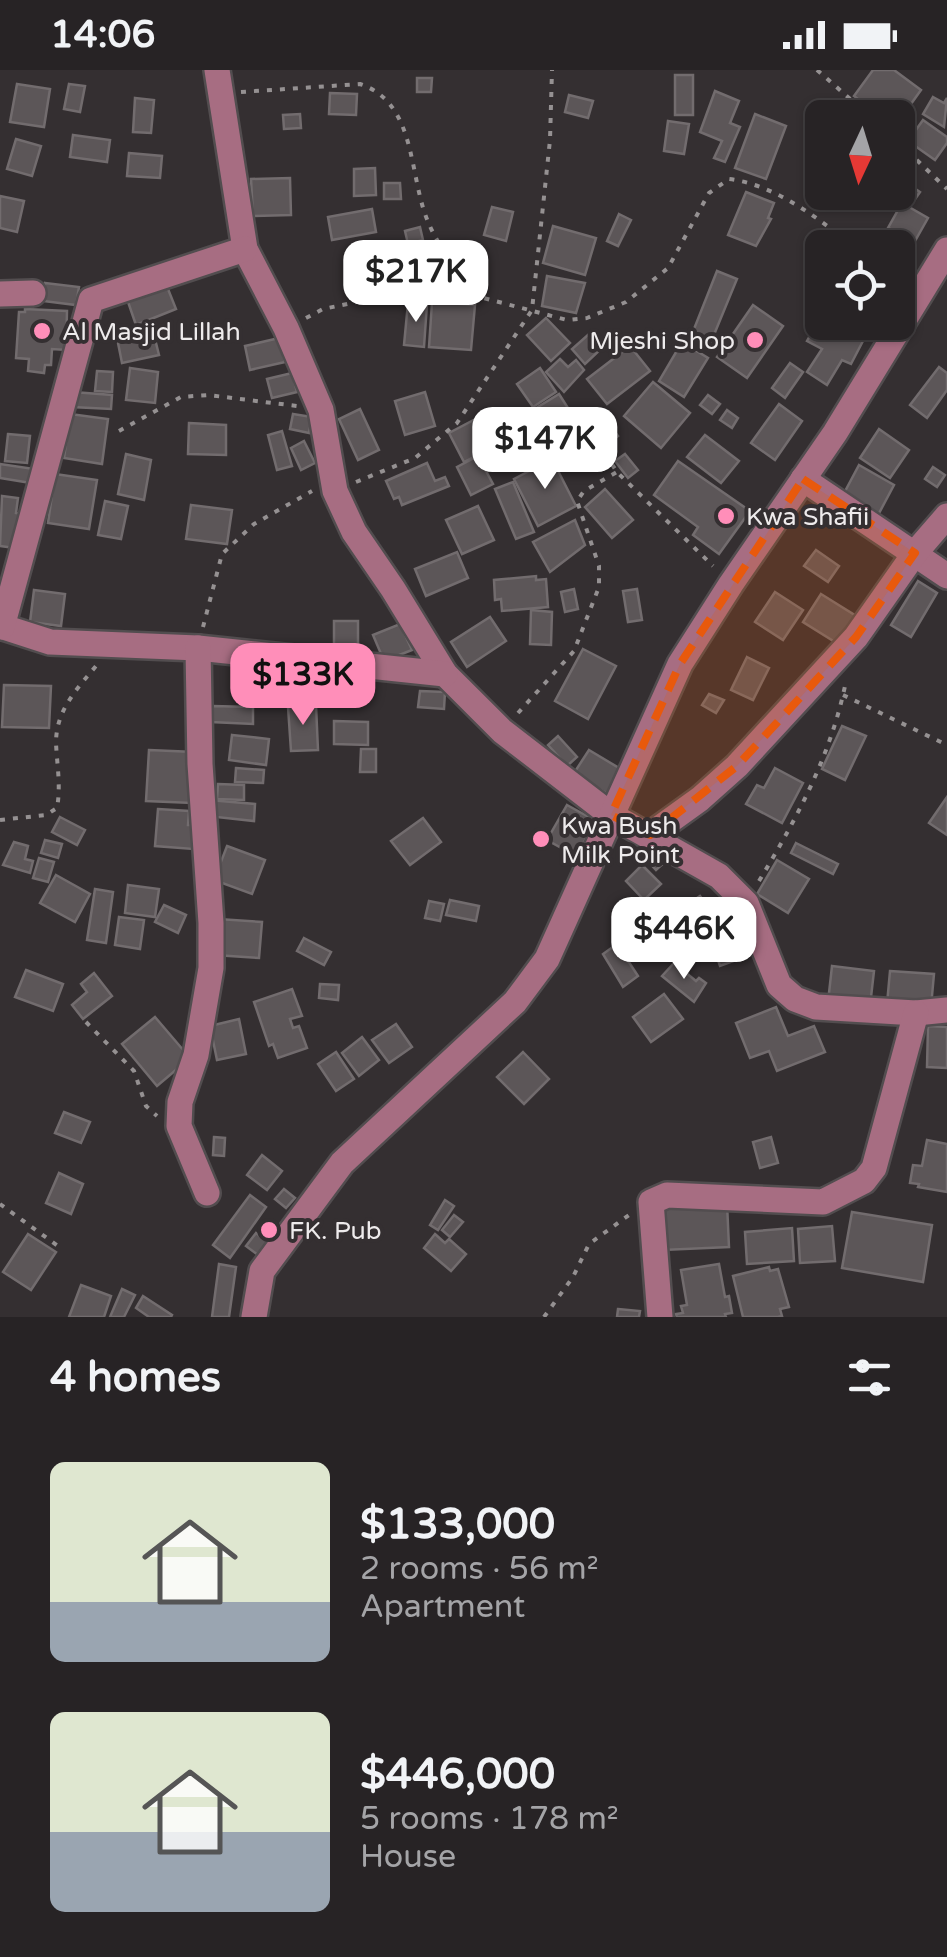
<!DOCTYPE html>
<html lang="en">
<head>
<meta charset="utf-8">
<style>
	body { margin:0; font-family:"Varela Round",sans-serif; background:#332f32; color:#f1f3f6; height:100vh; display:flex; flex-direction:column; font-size:38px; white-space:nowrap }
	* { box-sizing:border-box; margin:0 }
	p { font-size:32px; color:#a4a4a7 }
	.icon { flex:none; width:55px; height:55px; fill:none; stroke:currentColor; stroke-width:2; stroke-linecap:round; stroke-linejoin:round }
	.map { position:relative; height:1247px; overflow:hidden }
	.panel { display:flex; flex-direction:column; background:#272325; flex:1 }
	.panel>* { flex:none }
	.needle { width:65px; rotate:184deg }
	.controls { position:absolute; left:805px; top:30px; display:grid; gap:20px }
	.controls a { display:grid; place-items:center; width:110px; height:110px; border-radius:15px; background:#272325; box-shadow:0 2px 8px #0004,0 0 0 2px #434042; font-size:50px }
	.price { position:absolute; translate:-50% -85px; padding:0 22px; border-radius:20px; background:#fff; color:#222; font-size:32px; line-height:65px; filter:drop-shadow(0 2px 5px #0008) }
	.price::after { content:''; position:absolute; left:50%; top:60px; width:30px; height:22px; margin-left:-15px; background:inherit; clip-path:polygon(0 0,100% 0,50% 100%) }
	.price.on { background:#ff8eb9; color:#111 }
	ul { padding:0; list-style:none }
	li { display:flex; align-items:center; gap:30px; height:250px; padding:0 50px }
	li span { display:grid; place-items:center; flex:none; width:280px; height:200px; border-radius:15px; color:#555 }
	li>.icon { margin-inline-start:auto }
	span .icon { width:120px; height:120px; fill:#fffc; stroke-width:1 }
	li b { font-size:42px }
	h2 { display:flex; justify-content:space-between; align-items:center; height:120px; padding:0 50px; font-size:42px }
	.status { display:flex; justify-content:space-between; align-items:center; height:70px; padding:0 50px; background:#272325; direction:ltr }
	.status svg { height:28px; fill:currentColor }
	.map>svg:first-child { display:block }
	.building { fill:#5c5658; stroke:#726c6e; stroke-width:2.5 }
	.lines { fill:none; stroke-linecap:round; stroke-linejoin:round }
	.minor-casing { stroke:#524d4f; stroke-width:30 }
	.path { stroke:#959192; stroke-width:4; stroke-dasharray:5 8; stroke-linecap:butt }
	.minor { stroke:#a76d82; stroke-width:25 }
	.marked { fill:#e8590c; fill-opacity:0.2; stroke:#e8590c; stroke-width:8; stroke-dasharray:20 12; stroke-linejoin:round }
	.poi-dot { fill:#ff8eb9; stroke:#342f31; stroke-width:4 }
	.labels { text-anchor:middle; stroke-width:8; stroke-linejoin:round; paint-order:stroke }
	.poi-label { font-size:25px; fill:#eeebec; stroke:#342f31; text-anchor:start }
</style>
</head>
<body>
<div class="status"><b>14:06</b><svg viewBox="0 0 49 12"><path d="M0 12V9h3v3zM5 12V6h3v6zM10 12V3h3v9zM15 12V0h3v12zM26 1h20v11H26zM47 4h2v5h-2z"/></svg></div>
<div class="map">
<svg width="947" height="1247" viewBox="0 0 947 1247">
	<rect width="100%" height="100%" fill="#342f31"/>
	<g class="building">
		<polygon points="873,0 894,0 921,20 898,52 898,48 883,48 854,26"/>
		<rect x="675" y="5" width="18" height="40"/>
		<polygon points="417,8 432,8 431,22 417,22"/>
		<polygon points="17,14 50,19 44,57 10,52"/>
		<polygon points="69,14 85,16 80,42 64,39"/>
		<polygon points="715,21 739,31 730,53 740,57 725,92 714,88 722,71 700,62"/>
		<polygon points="330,23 357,24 356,45 329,44"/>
		<polygon points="569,25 593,31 588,48 565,42"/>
		<polygon points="933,27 944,33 947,28 944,57 923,44"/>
		<polygon points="135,28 154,30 151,63 133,62"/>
		<polygon points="300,44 301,58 284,59 283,45"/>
		<polygon points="755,44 786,56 766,109 735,98"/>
		<polygon points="923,50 947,67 947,73 935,90 908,71"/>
		<polygon points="668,51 689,54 684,84 664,81"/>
		<polygon points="73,65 110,70 107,92 70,87"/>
		<polygon points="16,69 41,76 32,106 7,99"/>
		<polygon points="129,83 162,86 160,108 127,106"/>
		<polygon points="375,98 376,125 354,126 354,99"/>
		<polygon points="898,107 920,122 913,132 897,122"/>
		<polygon points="290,108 291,145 253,146 251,109"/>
		<polygon points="384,113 400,113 401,129 384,129"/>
		<polygon points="746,122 774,133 768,148 771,149 756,176 728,165"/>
		<polygon points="0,126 24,131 17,162 0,158"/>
		<polygon points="902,133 928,148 906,187 898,182 898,178 886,176 895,161 888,158"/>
		<polygon points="492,137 513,142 506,171 484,165"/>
		<polygon points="372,139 376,162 332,170 328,147"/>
		<polygon points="619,144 631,150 618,176 607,171"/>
		<polygon points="553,156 596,168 585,205 543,193"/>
		<polygon points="420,157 423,170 408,174 405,161"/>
		<polygon points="361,190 401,191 400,216 360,215"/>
		<polygon points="717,201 737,209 711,272 692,264"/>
		<polygon points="547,206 585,213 576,243 542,236"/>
		<polygon points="45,213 79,217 76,235 43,231"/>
		<polygon points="166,214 176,239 136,255 127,229"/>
		<polygon points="432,232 475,235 471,280 429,277"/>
		<polygon points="408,233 427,234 424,277 404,275"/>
		<polygon points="753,235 783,256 747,308 717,287"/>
		<polygon points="25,239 67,241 66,280 52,279 51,295 45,295 44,303 28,301 29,289 16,288 19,242 25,242"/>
		<polygon points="821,246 822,252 833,252 864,269 851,294 842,290 827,315 807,302 822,279 807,271"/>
		<polygon points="546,248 570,273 551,291 527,265"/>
		<polygon points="589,264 602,278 585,294 572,279"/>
		<polygon points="154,265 159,285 122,293 118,273"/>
		<polygon points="279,268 285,292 250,300 245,276"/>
		<polygon points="682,272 708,288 684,327 659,311"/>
		<polygon points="630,276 650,301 607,334 587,309"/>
		<polygon points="560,289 568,297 576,290 584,300 564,322 546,302"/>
		<polygon points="790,293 803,302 785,328 772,318"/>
		<polygon points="939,297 947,303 947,320 927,348 910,335"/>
		<polygon points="130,298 158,302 155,333 126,330"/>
		<polygon points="540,298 556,322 533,337 517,314"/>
		<polygon points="97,301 113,302 112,322 95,321"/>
		<polygon points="292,303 297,322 272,328 267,309"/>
		<polygon points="653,312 690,343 661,378 624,346"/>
		<polygon points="73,322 112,325 111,339 72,337"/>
		<polygon points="425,322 435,356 405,365 395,331"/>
		<polygon points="559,324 582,360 561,373 552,360 544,364 530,342"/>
		<polygon points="708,325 720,334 712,344 700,335"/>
		<polygon points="779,334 802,351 775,390 751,373"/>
		<polygon points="360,339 379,380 358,390 339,349"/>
		<polygon points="727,340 738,348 732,358 720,350"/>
		<polygon points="489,342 505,371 464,392 449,363"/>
		<polygon points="70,344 108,349 102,394 64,388"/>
		<polygon points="293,344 312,347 309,363 290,359"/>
		<polygon points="189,353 226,355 226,385 188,384"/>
		<polygon points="609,354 618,366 607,375 597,362"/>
		<polygon points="879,359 909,380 890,408 860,388"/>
		<polygon points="282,361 292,396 277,400 268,365"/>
		<polygon points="8,364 30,366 27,393 5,391"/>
		<polygon points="705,365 739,391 721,413 687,387"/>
		<polygon points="304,371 315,393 301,400 291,378"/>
		<polygon points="126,384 151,390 144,430 118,424"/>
		<polygon points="625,384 638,400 628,408 615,391"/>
		<polygon points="478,386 493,414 471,425 457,397"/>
		<polygon points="552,389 576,436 538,456 514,409"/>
		<polygon points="678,391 750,441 719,484 693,465 698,457 654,425"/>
		<polygon points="427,393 435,411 445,407 449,416 402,435 399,427 394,429 386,411"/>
		<polygon points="0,394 34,399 31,413 0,408"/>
		<polygon points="859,395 894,415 877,447 842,427"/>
		<polygon points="933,397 945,405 937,417 925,409"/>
		<polygon points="55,404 97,410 89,459 48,453"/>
		<polygon points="513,412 534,462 516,469 495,419"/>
		<polygon points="605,419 633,450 612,468 585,437"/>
		<polygon points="2,426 18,428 16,443 27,445 22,479 0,476"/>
		<polygon points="105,431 128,436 121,469 98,465"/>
		<polygon points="191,435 232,440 227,474 186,469"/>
		<polygon points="478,436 494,470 462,484 446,450"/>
		<polygon points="575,450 585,475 550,502 533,472"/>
		<polygon points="816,480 839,496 828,512 804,496"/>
		<polygon points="457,482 468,508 426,526 415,499"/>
		<polygon points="536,506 536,510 546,509 548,537 502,541 501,529 495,530 494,510"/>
		<polygon points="918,511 937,523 911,567 891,555"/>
		<polygon points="574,519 578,539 565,542 561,522"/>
		<polygon points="637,519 642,550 628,552 623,521"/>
		<polygon points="34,520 65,524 61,556 30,552"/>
		<polygon points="775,522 803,540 783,570 755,552"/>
		<polygon points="821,524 861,549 843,577 803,552"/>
		<polygon points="531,540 552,542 551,575 530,574"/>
		<polygon points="490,547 506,571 467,597 451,572"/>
		<rect x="334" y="551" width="24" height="35"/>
		<polygon points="400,554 412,580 384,591 373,565"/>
		<polygon points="583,579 616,596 588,649 555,631"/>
		<polygon points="747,587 769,598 753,630 731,620"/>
		<polygon points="4,615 51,616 49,658 2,657"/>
		<polygon points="420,621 445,622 444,639 418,637"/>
		<polygon points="709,624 724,630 716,643 702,635"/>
		<polygon points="316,635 318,680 291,681 288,637"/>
		<polygon points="212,636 253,637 253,654 211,652"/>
		<polygon points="334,651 368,652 368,675 334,674"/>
		<polygon points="842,656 866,666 845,710 822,699"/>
		<polygon points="232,665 269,669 266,695 229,690"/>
		<polygon points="558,666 577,687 567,696 548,675"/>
		<polygon points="361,679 376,679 376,702 360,702"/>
		<polygon points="149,680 194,682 192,733 146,731"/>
		<polygon points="589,680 624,701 609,725 574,703"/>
		<polygon points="236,698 264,700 263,713 235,712"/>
		<polygon points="775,698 803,713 782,753 746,734 757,715 764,718"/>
		<polygon points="218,714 244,715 244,730 217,729"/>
		<polygon points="947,727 947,765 929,753"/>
		<polygon points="209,730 255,734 254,751 207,746"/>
		<polygon points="567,735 596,751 576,786 547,770"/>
		<polygon points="158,739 189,741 188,755 194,755 193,779 155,776"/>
		<polygon points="60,747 85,760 77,775 52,762"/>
		<polygon points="423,748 441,772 410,795 391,771"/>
		<polygon points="45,770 62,774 58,788 41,783"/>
		<polygon points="14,772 28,776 25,789 33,791 30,803 3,795"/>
		<polygon points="796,773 838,794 833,804 791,783"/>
		<polygon points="227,776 265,790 252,824 214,810"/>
		<polygon points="654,778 666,791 656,800 644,787"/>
		<polygon points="39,788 54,792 48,812 33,808"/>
		<polygon points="777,790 809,809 788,843 757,824"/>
		<polygon points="642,795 661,814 644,830 626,811"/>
		<polygon points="56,805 90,824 75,852 40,833"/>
		<polygon points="128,815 159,819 155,847 125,843"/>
		<polygon points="95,819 113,822 106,873 87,870"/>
		<polygon points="700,826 715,846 703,854 693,841 690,844 684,837"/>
		<polygon points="450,830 479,836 476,851 446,845"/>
		<polygon points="429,831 444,834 440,851 425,848"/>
		<polygon points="164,835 186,845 178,863 155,852"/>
		<polygon points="119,847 144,850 140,879 115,875"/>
		<polygon points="737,848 750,885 720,896 707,858"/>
		<polygon points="218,849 262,852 259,888 215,885"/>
		<polygon points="304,868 331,882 324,895 297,881"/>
		<polygon points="617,874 638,906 623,917 603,884"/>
		<polygon points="674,893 696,911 699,908 706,913 694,932 662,906"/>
		<polygon points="832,896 874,901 870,936 828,932"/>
		<polygon points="26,900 63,914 53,941 15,927"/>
		<polygon points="890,901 934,904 931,937 887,934"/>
		<polygon points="94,903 112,926 83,949 72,935 87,922 81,914"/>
		<polygon points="320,914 339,915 338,930 319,928"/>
		<polygon points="292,919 302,946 290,949 293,958 299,956 307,978 278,988 273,974 269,976 254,932"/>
		<polygon points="664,924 683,949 651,972 633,947"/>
		<polygon points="776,937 788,966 814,956 825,982 777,1001 769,981 750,988 736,953"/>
		<polygon points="155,947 190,988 157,1016 122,974"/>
		<polygon points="239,949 246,984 217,990 210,956"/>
		<polygon points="396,954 412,977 389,993 372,970"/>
		<polygon points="928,956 947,957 947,998 927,997"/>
		<polygon points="362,967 379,990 359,1006 342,983"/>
		<polygon points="336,982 354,1009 336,1021 318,994"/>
		<polygon points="523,982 549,1009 524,1034 497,1007"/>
		<polygon points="64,1042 90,1052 81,1073 55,1063"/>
		<polygon points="214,1067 225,1068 224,1086 213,1085"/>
		<polygon points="771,1067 778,1093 760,1098 753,1072"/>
		<polygon points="927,1070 947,1074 947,1122 918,1117 919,1114 910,1113 913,1095 922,1096"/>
		<polygon points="262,1085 282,1101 267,1120 247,1105"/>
		<polygon points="59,1103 83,1114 71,1144 46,1133"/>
		<polygon points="284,1119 295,1128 286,1138 275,1129"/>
		<polygon points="250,1125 266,1137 230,1188 213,1175"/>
		<polygon points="445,1130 454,1136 438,1160 430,1155"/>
		<polygon points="727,1133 729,1177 663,1180 661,1136"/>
		<polygon points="852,1142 932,1155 923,1212 842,1198"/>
		<polygon points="454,1145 463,1152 450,1167 442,1160"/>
		<polygon points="832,1156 835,1191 800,1193 798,1159"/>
		<polygon points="792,1158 794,1191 747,1194 745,1162"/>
		<polygon points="256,1163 268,1172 258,1185 246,1176"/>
		<polygon points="28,1164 56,1182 31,1220 3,1202"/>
		<polygon points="435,1164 445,1173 449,1169 466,1184 451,1201 424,1178"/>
		<polygon points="219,1194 236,1197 229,1247 212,1247"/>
		<polygon points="719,1194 725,1227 729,1226 732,1243 725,1244 726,1247 677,1247 676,1244 683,1243 681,1236 687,1235 681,1200"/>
		<polygon points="769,1197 770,1201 778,1199 789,1237 780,1239 782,1246 778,1247 743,1247 733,1206"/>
		<polygon points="81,1215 111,1226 104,1247 69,1247"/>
		<polygon points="122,1219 135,1225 124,1247 110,1247"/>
		<polygon points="143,1226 172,1245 171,1247 149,1247 136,1238"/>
		<polygon points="618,1239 640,1241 639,1247 617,1247"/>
	</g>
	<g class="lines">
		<g class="minor-casing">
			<g id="minor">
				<polyline points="217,0 245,179 286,258 321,340 335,421 354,462 393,519 445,604 502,661 611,745 719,806 746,833 779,915 795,929 816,937 916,943 947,940"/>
				<polyline points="0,224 33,223"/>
				<polyline points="803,409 947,506"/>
				<polyline points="0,556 50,572 198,578 445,604"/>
				<polyline points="2,557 91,230 245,179"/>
				<polyline points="198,578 200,694 211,853 211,898 196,985 180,1032 179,1056 207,1123"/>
				<polyline points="650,765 700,729 737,696 856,567 915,483 947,446"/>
				<polyline points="254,1247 262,1201 342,1093 515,932 547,889 680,594 731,514 835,363 947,180"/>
				<polyline points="660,1247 651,1132 667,1125 823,1132 864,1111 874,1098 916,943"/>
			</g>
		</g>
		<g class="path">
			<polyline points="817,0 872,48"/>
			<path d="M 241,22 L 360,14 C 418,33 408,108 429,154 C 440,180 460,203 476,226"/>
			<polyline points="898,72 947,119"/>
			<path d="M 306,248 L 323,239 L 371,229 L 476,226 L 567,250 L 587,248 L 626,232 L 668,198 L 709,123 L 729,109 C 776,115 819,149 856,178"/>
			<polyline points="576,340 617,402 713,496"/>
			<polyline points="119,361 181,327 208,325 297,336"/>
			<polyline points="356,412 415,388 457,353 532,240 550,70 552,0"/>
			<polyline points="203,557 222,484 254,454 312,421"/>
			<polyline points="843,625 947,675"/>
			<polyline points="518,643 574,581 599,517 599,496 577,431 584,421 617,402"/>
			<path d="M 0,750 L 46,745 L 57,738 C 61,716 57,695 56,673 C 56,640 77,619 96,596"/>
			<path d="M 759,811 C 796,750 830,687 845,616"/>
			<polyline points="86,952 134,1001 146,1036 157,1046"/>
			<polyline points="0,1134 62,1179"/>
			<polyline points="544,1247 573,1207 589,1174 629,1145"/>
		</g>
		<use href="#minor" class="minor"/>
	</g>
	<path class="marked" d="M 803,409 L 915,483 L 856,567 L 737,696 L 650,765 L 611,745 L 680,594 Z"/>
	<g class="poi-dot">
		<circle cx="42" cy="261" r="10"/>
		<circle cx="755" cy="270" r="10"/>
		<circle cx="726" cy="446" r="10"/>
		<circle cx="541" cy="769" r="10"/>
		<circle cx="269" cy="1160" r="10"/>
	</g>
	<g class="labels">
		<g class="poi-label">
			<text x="62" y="270">Al Masjid Lillah</text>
			<text x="735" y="279" text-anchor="end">Mjeshi Shop</text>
			<text x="746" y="455">Kwa Shafii</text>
			<text x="561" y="764">Kwa Bush<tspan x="561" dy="29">Milk Point</tspan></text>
			<text x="289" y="1169">FK. Pub</text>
		</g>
	</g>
</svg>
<div class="controls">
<a><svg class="needle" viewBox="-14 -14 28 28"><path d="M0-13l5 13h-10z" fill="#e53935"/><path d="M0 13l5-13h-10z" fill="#a4a4a7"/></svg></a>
<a><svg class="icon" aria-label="locate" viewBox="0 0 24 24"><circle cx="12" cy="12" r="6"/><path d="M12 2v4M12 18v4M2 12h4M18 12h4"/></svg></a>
</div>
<b class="price" style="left:416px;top:255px">$217K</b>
<b class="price" style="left:545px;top:422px">$147K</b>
<b class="price on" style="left:303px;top:658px">$133K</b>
<b class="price" style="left:684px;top:912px">$446K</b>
</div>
<section class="panel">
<h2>4 homes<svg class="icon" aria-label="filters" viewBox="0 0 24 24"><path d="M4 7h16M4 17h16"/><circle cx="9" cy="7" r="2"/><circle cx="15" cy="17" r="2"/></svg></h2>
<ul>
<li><span style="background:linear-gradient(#dfe7d0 70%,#9aa5b1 0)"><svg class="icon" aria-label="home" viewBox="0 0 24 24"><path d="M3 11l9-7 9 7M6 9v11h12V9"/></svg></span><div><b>$133,000</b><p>2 rooms · 56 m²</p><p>Apartment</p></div></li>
<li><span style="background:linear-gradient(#dfe7d0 60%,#9aa5b1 0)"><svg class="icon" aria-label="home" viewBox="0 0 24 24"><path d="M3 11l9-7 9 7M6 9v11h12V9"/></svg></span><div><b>$446,000</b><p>5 rooms · 178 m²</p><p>House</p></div></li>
</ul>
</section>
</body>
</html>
